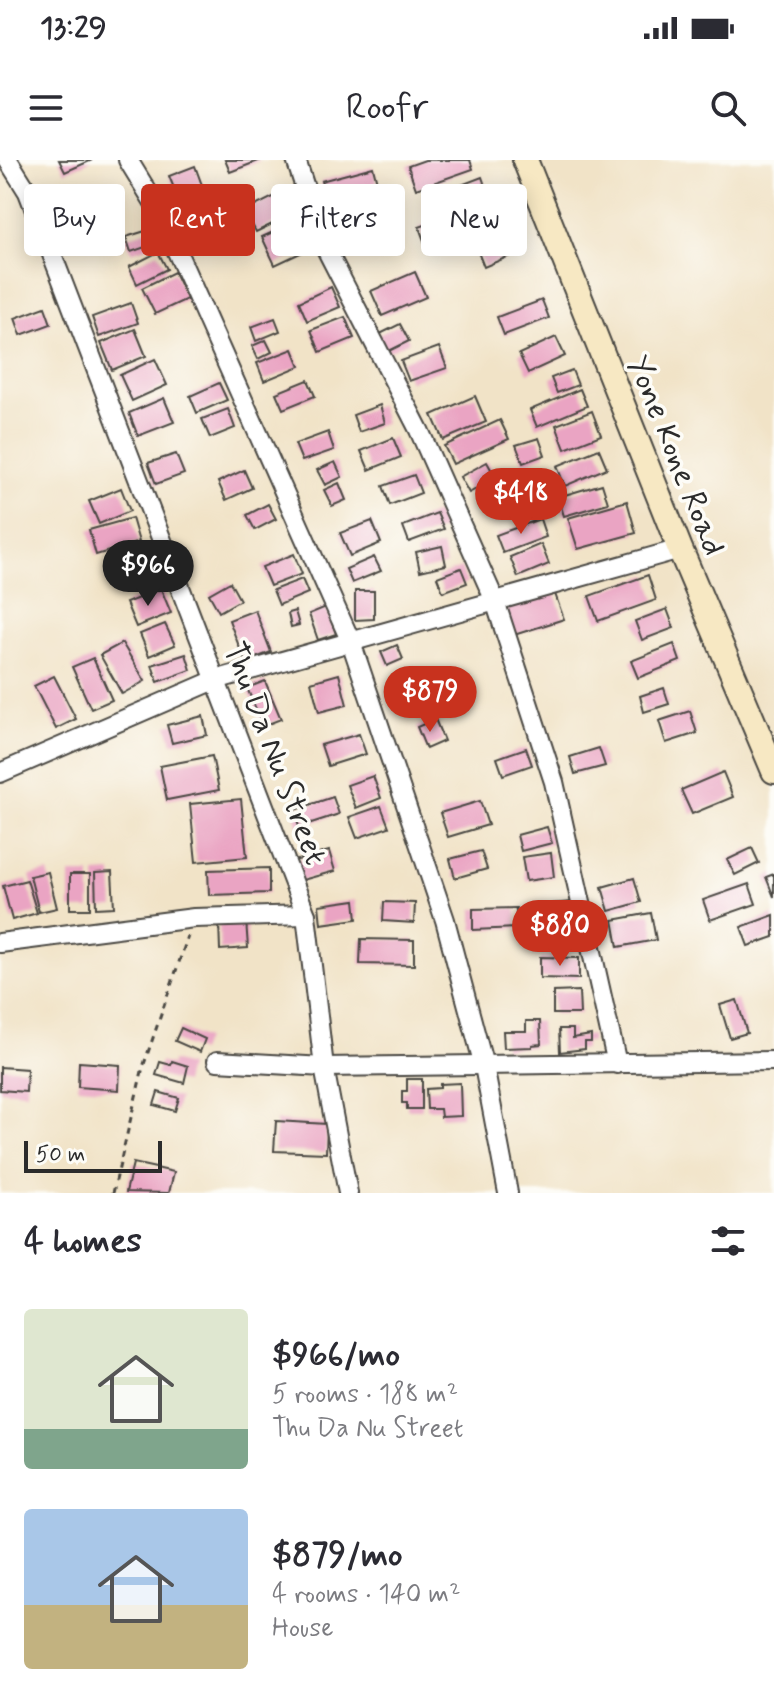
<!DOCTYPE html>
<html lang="en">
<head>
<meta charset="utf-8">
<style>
	body { margin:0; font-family:Mynerve,sans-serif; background:#f2f2f3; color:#2b2b33; height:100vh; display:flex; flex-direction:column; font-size:30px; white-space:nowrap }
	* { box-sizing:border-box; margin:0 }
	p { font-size:26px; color:#7c7c81 }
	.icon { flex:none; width:44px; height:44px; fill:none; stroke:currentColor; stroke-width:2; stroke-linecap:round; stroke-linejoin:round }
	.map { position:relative; height:1033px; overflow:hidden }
	.details { display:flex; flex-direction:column; background:#fff; flex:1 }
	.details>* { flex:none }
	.banner { position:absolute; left:24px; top:24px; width:726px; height:72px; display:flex; gap:16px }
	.scale { position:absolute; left:24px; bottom:20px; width:138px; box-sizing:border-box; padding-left:8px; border:4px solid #2b2b2b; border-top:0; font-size:22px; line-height:28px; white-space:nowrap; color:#2b2b2b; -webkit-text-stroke:6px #fdfcf7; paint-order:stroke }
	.price { position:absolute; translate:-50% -68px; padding:0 18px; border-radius:28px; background:#c8321e; color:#fff; font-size:26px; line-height:52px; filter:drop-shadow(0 2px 4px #0008) }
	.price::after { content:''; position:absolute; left:50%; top:48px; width:24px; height:18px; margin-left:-12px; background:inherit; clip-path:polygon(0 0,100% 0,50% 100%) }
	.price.active { background:#222; color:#fff }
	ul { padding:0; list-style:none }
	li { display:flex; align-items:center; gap:24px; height:200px; padding:0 24px }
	li span { display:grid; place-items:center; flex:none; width:224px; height:160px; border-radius:8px; color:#555 }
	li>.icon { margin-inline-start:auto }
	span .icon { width:96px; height:96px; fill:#fffc; stroke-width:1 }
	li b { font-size:34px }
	h2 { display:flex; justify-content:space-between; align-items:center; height:96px; padding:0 24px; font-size:34px }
	.chip { padding:0 28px; border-radius:8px; background:#fff; box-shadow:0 4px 20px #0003; font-size:28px; line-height:72px }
	.chip.active { background:#c8321e; color:#fff }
	.status { display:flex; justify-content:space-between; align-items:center; height:56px; padding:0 40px; background:#fff; direction:ltr }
	.status svg { height:22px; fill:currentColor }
	header { display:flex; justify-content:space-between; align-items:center; height:104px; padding:0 24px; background:#fff; font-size:36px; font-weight:600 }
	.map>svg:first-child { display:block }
	.building { fill:#eaa4c3 }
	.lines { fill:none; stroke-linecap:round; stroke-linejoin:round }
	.street-casing { stroke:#494742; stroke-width:22 }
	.secondary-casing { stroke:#494742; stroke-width:28 }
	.path { stroke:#494742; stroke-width:3; stroke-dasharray:6 6; stroke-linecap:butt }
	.street { stroke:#fff; stroke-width:18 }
	.secondary { stroke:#f7e8c3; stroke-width:24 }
	.labels { text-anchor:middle; stroke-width:7; stroke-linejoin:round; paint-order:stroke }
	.street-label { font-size:32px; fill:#2b2b2b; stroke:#fdfcf7 }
</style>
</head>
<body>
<div class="status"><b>13:29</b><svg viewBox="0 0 49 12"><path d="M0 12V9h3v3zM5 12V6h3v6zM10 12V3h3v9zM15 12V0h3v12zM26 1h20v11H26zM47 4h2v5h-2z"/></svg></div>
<header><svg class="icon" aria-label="menu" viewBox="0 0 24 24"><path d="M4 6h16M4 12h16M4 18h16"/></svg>Roofr<svg class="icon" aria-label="search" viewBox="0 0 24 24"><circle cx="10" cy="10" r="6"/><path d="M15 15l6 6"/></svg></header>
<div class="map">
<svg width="774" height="1033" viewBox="0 0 774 1033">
	<rect width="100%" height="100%" fill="#fdfcf7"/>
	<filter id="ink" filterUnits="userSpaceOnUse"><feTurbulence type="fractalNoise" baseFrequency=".0125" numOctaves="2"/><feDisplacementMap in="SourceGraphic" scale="16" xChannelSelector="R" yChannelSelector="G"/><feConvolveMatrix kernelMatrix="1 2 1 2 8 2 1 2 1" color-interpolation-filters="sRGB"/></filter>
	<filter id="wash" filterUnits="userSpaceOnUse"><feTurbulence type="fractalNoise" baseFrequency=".006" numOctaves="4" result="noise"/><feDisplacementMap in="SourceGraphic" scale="32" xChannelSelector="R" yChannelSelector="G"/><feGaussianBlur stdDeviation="1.8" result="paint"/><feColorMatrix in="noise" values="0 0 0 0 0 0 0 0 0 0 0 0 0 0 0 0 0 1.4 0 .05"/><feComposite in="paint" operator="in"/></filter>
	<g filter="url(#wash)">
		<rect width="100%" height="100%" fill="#f1e3c7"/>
		<g id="blocks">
			<g class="building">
				<polygon points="59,0 92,0 65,12"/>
				<polygon points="225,0 261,0 230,12"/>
				<polygon points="425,0 470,0 473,9 416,29 408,6"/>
				<polygon points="195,6 203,28 178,38 169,16"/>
				<polygon points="373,7 381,38 330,52 321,21"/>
				<polygon points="482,17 489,37 442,55 435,35"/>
				<polygon points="287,30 297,52 256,72 245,51"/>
				<polygon points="488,43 498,71 429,94 419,67"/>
				<polygon points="215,48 223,66 205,74 197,57"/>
				<polygon points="297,61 311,88 275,105 262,77"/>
				<polygon points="155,68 160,82 131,92 126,77"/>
				<polygon points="510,78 517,93 484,107 478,92"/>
				<polygon points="158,92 167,109 137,124 129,107"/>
				<polygon points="174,112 187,139 155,154 142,128"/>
				<polygon points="415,112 426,137 382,156 371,131"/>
				<polygon points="331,127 340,147 307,161 299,142"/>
				<polygon points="542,140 549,158 504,175 497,157"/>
				<polygon points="131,143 138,163 99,177 92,157"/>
				<polygon points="45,147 51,164 21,175 15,158"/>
				<polygon points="345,157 354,178 320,192 311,170"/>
				<polygon points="275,158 280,171 256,181 251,167"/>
				<polygon points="400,164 409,181 387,192 378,175"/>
				<polygon points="135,169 146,196 112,210 101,183"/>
				<polygon points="556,177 565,196 528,213 519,194"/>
				<polygon points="266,180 272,192 258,199 252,186"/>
				<polygon points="439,187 447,208 409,221 401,201"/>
				<polygon points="293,189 300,206 264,221 257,203"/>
				<polygon points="155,199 167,225 132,241 120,215"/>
				<polygon points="572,210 578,225 557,233 551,218"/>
				<polygon points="308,220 315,236 283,249 276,233"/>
				<polygon points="219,223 227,240 197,253 190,236"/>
				<polygon points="580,229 587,246 537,267 530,250"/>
				<polygon points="475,236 486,262 443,280 432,255"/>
				<polygon points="164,238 174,262 138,276 129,253"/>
				<polygon points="380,245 385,263 359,272 353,255"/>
				<polygon points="228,249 235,268 210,278 202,259"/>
				<polygon points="592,251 601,275 565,289 556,265"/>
				<polygon points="500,260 509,279 453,304 444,286"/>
				<polygon points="328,272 334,290 302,301 295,284"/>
				<polygon points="393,278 401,297 369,310 361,291"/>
				<polygon points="539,278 545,295 523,303 516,285"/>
				<polygon points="599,289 607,308 565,326 557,306"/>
				<polygon points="176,294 184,314 156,324 148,303"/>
				<polygon points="335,302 342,317 325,325 317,310"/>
				<polygon points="487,302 496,318 469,333 460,317"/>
				<polygon points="244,310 252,328 226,340 218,322"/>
				<polygon points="414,315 421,333 390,345 383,326"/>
				<polygon points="515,317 528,342 499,357 486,332"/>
				<polygon points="339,323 346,340 332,346 324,330"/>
				<polygon points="602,324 608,343 564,356 558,337"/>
				<polygon points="121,328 130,351 99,364 89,341"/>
				<polygon points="627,341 636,373 578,389 568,358"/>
				<polygon points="268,344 276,359 255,370 247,355"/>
				<polygon points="437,353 444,369 409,382 403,366"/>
				<polygon points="132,358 139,382 96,395 89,370"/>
				<polygon points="540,359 546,377 503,393 496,375"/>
				<polygon points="372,361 381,383 350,396 340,373"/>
				<polygon points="541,384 549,404 518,417 510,397"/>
				<polygon points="442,386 446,405 420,411 416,392"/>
				<polygon points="141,392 148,412 119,422 112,402"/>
				<polygon points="294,394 302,414 270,426 262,407"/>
				<polygon points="374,397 381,411 352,423 346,409"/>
				<polygon points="461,408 467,423 443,432 437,417"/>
				<polygon points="648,415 656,440 598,461 589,436"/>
				<polygon points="302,419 308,433 279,445 273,430"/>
				<polygon points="230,422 240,440 219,452 209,434"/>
				<polygon points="161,429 171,453 136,467 126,443"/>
				<polygon points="355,431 374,431 374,459 355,460"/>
				<polygon points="554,431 564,459 514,475 505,448"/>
				<polygon points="326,447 336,474 318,480 309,454"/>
				<polygon points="667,449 674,468 642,480 635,461"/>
				<polygon points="255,450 271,492 245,502 229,460"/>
				<polygon points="295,451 299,465 291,467 288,453"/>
				<polygon points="165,464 175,485 149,496 140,474"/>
				<polygon points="122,483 145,521 122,534 100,495"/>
				<polygon points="674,484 680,501 638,518 631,501"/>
				<polygon points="397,485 403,499 387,506 381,492"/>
				<polygon points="186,494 191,510 158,522 152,505"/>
				<polygon points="93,498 112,540 91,549 72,507"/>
				<polygon points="339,514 347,545 319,552 311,522"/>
				<polygon points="54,516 76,559 56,569 34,526"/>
				<polygon points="265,521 281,559 263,566 247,528"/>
				<polygon points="664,528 669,544 644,552 640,536"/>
				<polygon points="690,551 697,573 666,583 659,561"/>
				<polygon points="203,556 207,575 172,583 167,565"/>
				<polygon points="435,559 444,581 426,589 417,567"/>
				<polygon points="359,574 366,594 328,606 321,585"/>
				<polygon points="526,588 532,605 503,615 497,598"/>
				<polygon points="599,588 605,606 575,614 570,597"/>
				<polygon points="212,596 219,630 167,640 160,606"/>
				<polygon points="723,612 733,637 692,654 681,630"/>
				<polygon points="373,616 381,638 356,648 347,625"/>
				<polygon points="333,637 339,654 299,667 294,650"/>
				<polygon points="241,639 247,697 196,702 190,644"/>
				<polygon points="480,641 488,665 448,677 440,653"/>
				<polygon points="381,646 389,667 357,678 349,657"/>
				<polygon points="547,667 552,683 521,691 517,675"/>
				<polygon points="752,688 759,703 735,715 727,700"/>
				<polygon points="329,691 335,711 299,721 294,701"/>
				<polygon points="481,691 487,709 455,718 450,699"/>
				<polygon points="551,693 554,717 526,721 522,697"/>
				<polygon points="269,708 269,733 209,735 208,710"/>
				<polygon points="48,712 57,748 39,752 30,716"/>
				<polygon points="112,712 114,747 96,748 95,713"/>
				<rect x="70" y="714" width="20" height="35"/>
				<polygon points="774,714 774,737 766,717"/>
				<polygon points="634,718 641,742 609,751 602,727"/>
				<polygon points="27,720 37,753 12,760 3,726"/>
				<polygon points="749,724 756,744 710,760 703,740"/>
				<polygon points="355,740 357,759 321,764 319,745"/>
				<polygon points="384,742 415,743 414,763 383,761"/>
				<polygon points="572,742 574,766 530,770 528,746"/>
				<polygon points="516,748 517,768 473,770 473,749"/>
				<polygon points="651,753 656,780 618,787 613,760"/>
				<polygon points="774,755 774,777 748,786 741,767"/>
				<polygon points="246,760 248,788 220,790 219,762"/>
				<polygon points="361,779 414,780 414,805 360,804"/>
				<polygon points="540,797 579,798 579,819 540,818"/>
				<polygon points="579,831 580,854 553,854 553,832"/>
				<polygon points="737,840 747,873 730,878 720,845"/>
				<polygon points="526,861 540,861 541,884 532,885 532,887 504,888 503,871 526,871"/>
				<polygon points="181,868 205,879 200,892 175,881"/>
				<polygon points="559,869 573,869 573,878 591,875 591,882 585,882 585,889 560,892"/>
				<polygon points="172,901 188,906 184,923 156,915 160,902 171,905"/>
				<polygon points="79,902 120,905 119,930 78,927"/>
				<polygon points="0,907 27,909 26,932 0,930"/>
				<polygon points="407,919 422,919 422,949 407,949 407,943 402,943 402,931 407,931"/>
				<polygon points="460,923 461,956 441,957 440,949 427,949 426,929 440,928 440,924"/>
				<polygon points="158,932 179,938 175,951 154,945"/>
				<polygon points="276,961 327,964 326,993 274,991"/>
				<polygon points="133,1003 174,1012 169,1033 126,1032"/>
			</g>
		</g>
	</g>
	<g filter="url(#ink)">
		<use href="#blocks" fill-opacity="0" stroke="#494742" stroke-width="2"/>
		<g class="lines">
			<g class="street-casing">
				<g id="street">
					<polyline points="8,0 28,32 306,755 324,907 348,1033"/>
					<polyline points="128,0 158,49 351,482 445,760 484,906 508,1033"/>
					<polyline points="296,0 323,83 419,270 495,441 554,622 617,904"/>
					<polyline points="0,613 215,520 680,389"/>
					<polyline points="0,783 194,758 306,755"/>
					<polyline points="217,901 324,907 774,901"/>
				</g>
			</g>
			<g class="secondary-casing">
				<polyline id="secondary" points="525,0 680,389 774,611"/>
			</g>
			<polyline class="path" points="113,1033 143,907 188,776"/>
			<use href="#street" class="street"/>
			<use href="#secondary" class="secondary"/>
		</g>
	</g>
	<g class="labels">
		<g class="street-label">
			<text transform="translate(677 295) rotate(68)" y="11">Yone Kone Road</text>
			<text transform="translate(276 593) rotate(69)" y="11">Thu Da Nu Street</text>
		</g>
	</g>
</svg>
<div class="scale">50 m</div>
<b class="price" style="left:521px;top:376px">$418</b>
<b class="price active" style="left:148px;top:448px">$966</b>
<b class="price" style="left:430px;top:574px">$879</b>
<b class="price" style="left:560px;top:808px">$880</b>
<div class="banner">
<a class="chip">Buy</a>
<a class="chip active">Rent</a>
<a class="chip">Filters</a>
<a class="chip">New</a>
</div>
</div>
<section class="details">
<h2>4 homes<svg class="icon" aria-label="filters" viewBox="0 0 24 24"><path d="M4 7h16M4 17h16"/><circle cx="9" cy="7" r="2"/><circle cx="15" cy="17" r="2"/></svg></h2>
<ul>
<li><span style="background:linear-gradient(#dfe7d0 75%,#7fa58c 0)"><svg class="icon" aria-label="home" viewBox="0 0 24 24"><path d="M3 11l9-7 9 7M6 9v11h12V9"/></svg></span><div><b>$966/mo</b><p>5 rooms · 188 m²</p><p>Thu Da Nu Street</p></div></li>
<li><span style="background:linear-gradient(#a9c7e8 60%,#c2b280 0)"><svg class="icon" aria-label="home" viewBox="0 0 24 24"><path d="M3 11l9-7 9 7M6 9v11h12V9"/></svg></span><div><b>$879/mo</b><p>4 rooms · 140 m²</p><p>House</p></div></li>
</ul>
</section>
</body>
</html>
